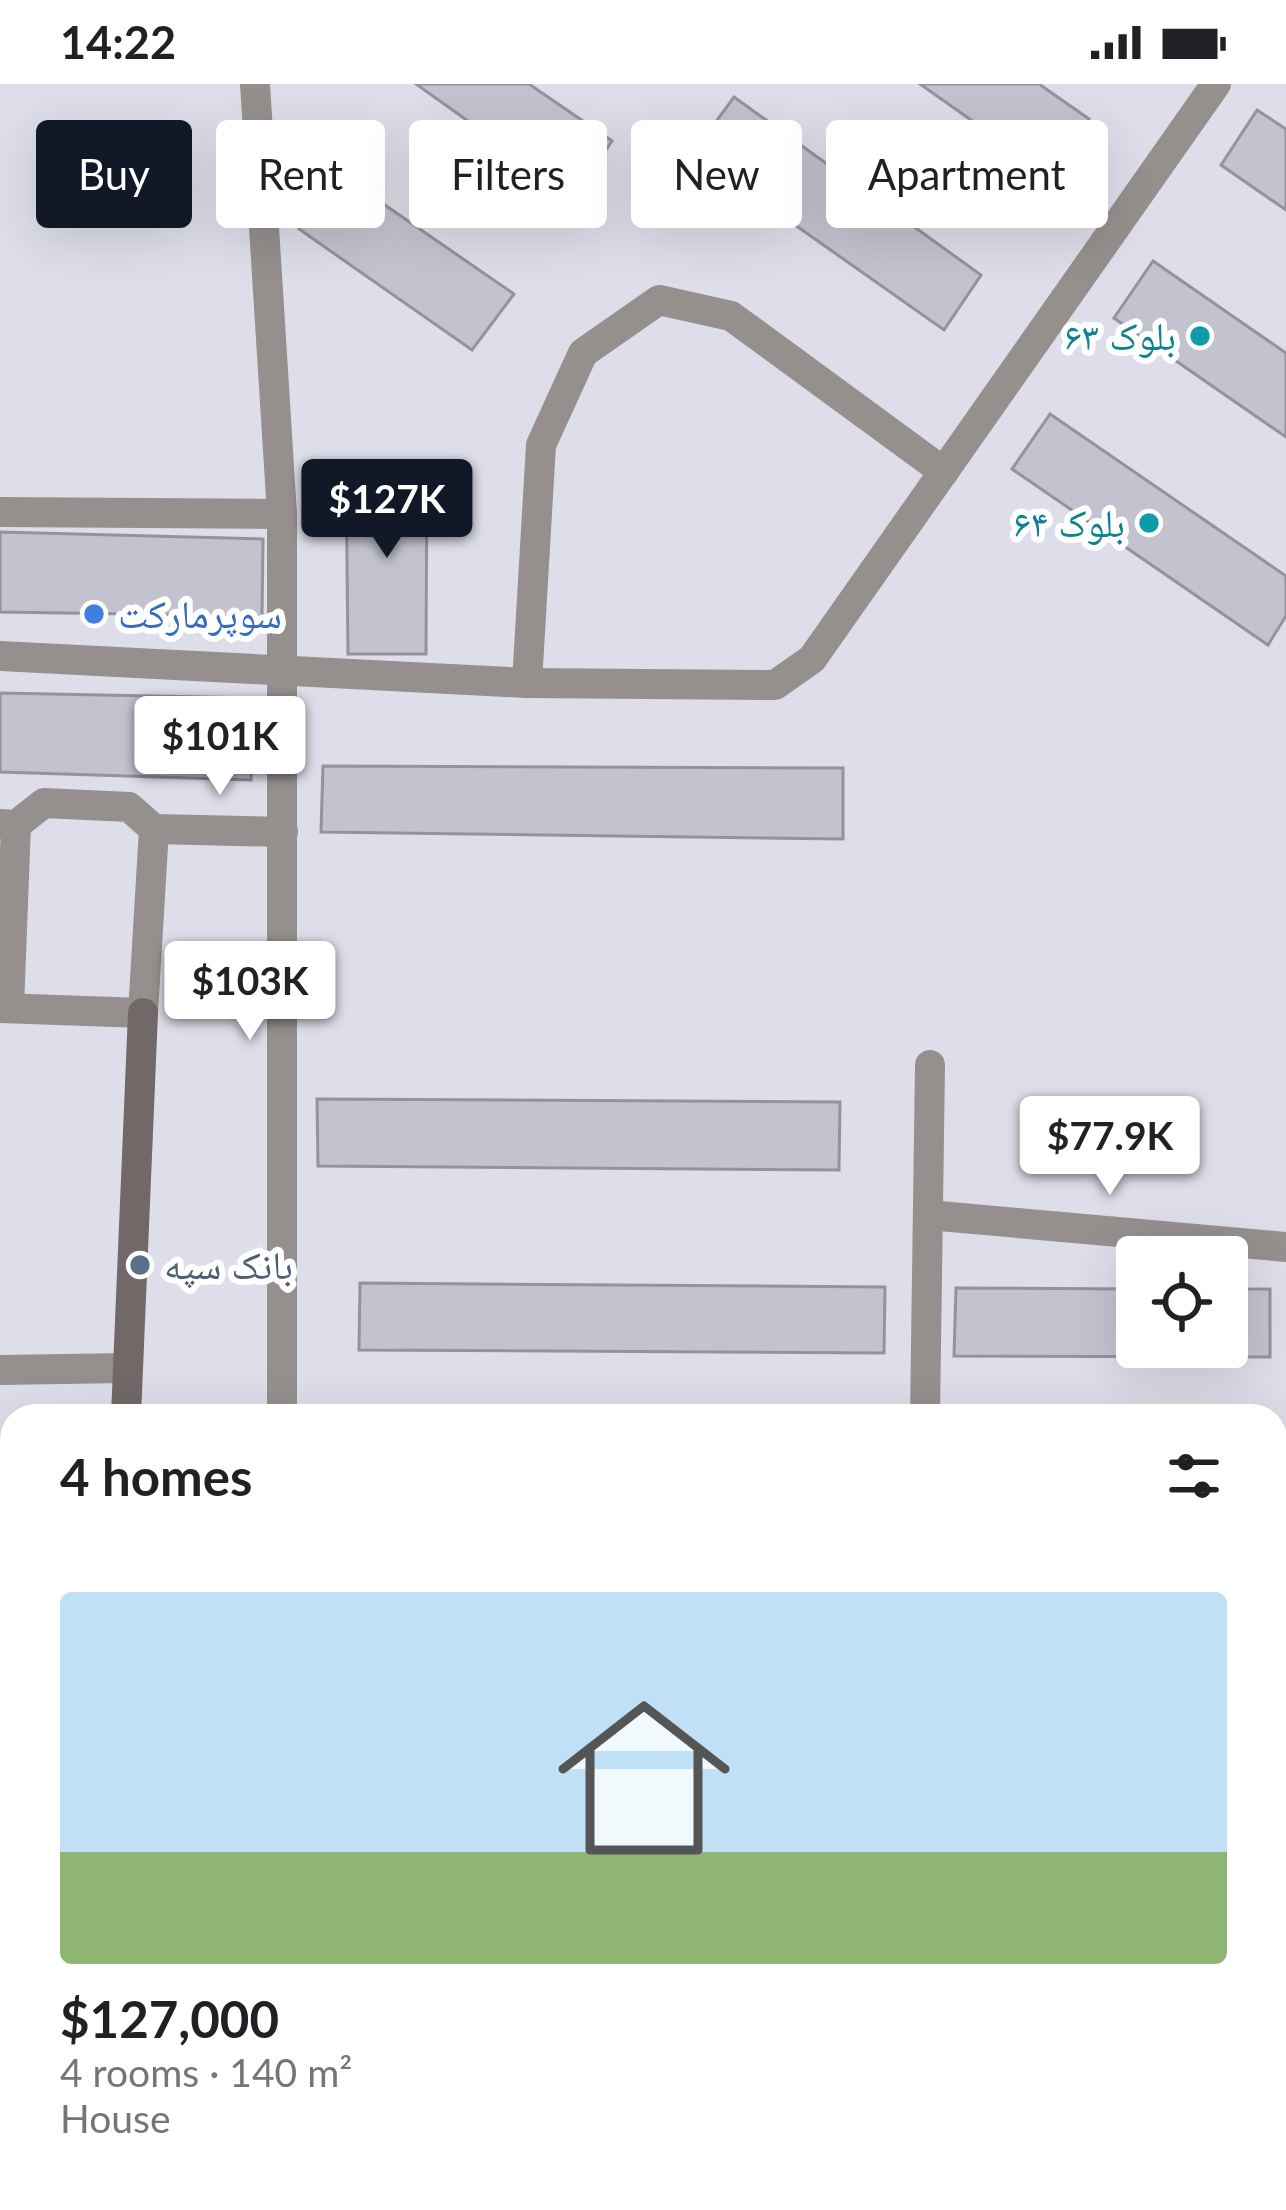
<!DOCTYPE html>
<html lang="en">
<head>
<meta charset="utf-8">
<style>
	body { margin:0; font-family:Lato,"Noto Naskh Arabic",sans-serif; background:#f6f6f6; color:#202124; height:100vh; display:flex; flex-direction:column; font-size:45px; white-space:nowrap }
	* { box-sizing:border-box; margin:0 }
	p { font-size:39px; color:#757577 }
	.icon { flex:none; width:66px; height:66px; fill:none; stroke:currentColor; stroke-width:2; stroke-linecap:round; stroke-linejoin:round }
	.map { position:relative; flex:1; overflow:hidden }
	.drawer { position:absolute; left:0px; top:1320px; width:1287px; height:807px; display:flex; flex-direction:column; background:#fff; border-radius:36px 36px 0 0; box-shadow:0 12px 48px #0002 }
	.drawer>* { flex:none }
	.top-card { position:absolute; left:36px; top:36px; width:1215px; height:108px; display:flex; gap:24px }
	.buttons { position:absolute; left:1116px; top:1152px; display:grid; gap:24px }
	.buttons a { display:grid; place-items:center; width:132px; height:132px; border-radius:12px; background:#fff; box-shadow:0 12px 48px #0002; font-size:60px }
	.price { position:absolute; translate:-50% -102px; padding:0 27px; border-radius:12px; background:#fff; color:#222; font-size:39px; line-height:78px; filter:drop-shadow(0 3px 6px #0008) }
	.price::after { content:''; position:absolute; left:50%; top:72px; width:36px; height:27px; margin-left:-18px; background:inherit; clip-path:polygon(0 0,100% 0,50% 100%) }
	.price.active { background:#111827; color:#fff }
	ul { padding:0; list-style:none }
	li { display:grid; align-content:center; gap:24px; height:636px; padding:0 60px }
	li+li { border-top:3px solid #e0e0e0 }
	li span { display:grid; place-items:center; height:372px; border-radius:12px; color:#555 }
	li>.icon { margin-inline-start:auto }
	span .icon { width:216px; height:216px; fill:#fffc; stroke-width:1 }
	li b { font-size:51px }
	h2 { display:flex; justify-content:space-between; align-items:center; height:144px; padding:0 60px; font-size:51px }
	.tag { padding:0 42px; border-radius:12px; background:#fff; box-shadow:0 12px 48px #0002; font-size:42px; line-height:108px }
	.tag.active { background:#111827; color:#fff }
	.status { display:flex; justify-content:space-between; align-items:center; height:84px; padding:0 60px; background:#fff; direction:ltr }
	.status svg { height:33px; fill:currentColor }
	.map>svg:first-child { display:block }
	.building { fill:#c2c3ce; stroke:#92939d; stroke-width:3 }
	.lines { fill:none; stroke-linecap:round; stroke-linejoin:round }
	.street { stroke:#958f8e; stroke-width:30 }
	.secondary { stroke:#716867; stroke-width:30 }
	.culture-dot { fill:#0f9aa8; stroke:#fff; stroke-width:4.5 }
	.shop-dot { fill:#3f7fe0; stroke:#fff; stroke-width:4.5 }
	.service-dot { fill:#5c6f8a; stroke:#fff; stroke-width:4.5 }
	.labels { text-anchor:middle; stroke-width:12; stroke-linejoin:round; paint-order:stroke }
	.culture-label { font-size:39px; fill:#0d838f; stroke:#fff; text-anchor:end }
	.shop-label { font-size:39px; fill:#366cbe; stroke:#fff; text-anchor:start }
	.service-label { font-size:39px; fill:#4e5e75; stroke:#fff; text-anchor:start }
</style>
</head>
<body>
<div class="status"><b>14:22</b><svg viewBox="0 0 49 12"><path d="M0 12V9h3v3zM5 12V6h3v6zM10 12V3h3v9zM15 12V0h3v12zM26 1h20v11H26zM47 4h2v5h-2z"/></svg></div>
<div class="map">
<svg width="1286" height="2126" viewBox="0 0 1286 2126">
	<rect width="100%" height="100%" fill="#dedeea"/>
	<g class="building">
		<polygon points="416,0 529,0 612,57 575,113"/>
		<polygon points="920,0 1039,0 1089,35 1052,93"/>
		<polygon points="734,13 981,191 944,246 693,69"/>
		<polygon points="1257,26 1286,45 1286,126 1221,81"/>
		<polygon points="340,90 514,210 472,266 299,145"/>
		<polygon points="1153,177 1286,269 1286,353 1114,234"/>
		<polygon points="1050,330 1286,492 1286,532 1268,561 1012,385"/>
		<polygon points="346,384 427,385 426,570 348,570"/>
		<polygon points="0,448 263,455 262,532 0,528"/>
		<polygon points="0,609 253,614 251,696 0,688"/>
		<polygon points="323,682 843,684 843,755 321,748"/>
		<polygon points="317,1015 840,1018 839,1086 318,1082"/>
		<polygon points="360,1199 885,1203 884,1269 359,1266"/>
		<polygon points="956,1204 1137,1205 1137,1263 1227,1263 1227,1205 1270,1205 1270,1273 954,1272"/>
		<rect x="1275" y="1573" width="11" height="72"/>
		<rect x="1275" y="1760" width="11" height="68"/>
		<rect x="1275" y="2034" width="11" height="70"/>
		<polygon points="388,2115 458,2115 458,2126 389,2126"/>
	</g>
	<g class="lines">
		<g class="street">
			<polyline points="255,0 282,430 282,1332"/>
			<polyline points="0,428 282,430"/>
			<polyline points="0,572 527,599 775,601 812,575 1216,0"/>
			<polyline points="527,599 541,361 583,269 659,216 731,232 944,388"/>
			<polyline points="0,740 16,741 44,719 129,723 154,745 283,748"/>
			<polyline points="0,924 143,929 154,745"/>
			<polyline points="9,924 16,741"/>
			<polyline points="928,1131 1286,1163"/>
			<polyline points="0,1286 127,1284"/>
			<polyline points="925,1332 930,981"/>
			<polyline points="1275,1953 1286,1953"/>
			<polyline points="263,2126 263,2115"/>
			<polyline points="874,2126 882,2115"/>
		</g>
		<g class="secondary">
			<polyline points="126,1332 143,929"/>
			<polyline points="114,2126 114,2115"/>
		</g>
	</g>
	<g class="culture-dot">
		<circle cx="1200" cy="252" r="12"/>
		<circle cx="1149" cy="439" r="12"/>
	</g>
	<circle class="shop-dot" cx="94" cy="530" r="12"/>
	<circle class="service-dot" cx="140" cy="1181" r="12"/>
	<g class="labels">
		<g class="culture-label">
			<text x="1176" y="266">بلوک ۶۳</text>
			<text x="1125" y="453">بلوک ۶۴</text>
		</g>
		<g class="shop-label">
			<text x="118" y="544">سوپرمارکت</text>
		</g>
		<g class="service-label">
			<text x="164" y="1195">بانک سپه</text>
		</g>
	</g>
</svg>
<div class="buttons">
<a><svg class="icon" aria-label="locate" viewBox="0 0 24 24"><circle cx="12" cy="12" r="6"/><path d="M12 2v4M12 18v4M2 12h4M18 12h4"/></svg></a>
</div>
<b class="price active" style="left:387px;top:477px">$127K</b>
<b class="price" style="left:220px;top:714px">$101K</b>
<b class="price" style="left:250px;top:959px">$103K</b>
<b class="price" style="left:1110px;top:1114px">$77.9K</b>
<div class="top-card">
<a class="tag active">Buy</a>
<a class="tag">Rent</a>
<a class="tag">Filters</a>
<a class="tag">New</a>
<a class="tag">Apartment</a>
</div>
<section class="drawer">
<h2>4 homes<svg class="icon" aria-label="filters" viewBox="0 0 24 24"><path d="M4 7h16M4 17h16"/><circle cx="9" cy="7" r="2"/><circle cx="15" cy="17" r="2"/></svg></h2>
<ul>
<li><span style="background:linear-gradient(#bfe0f5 70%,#8fb573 0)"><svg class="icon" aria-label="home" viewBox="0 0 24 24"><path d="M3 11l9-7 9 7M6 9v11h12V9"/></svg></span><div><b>$127,000</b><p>4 rooms · 140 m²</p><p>House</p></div></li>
</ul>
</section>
</div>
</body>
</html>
